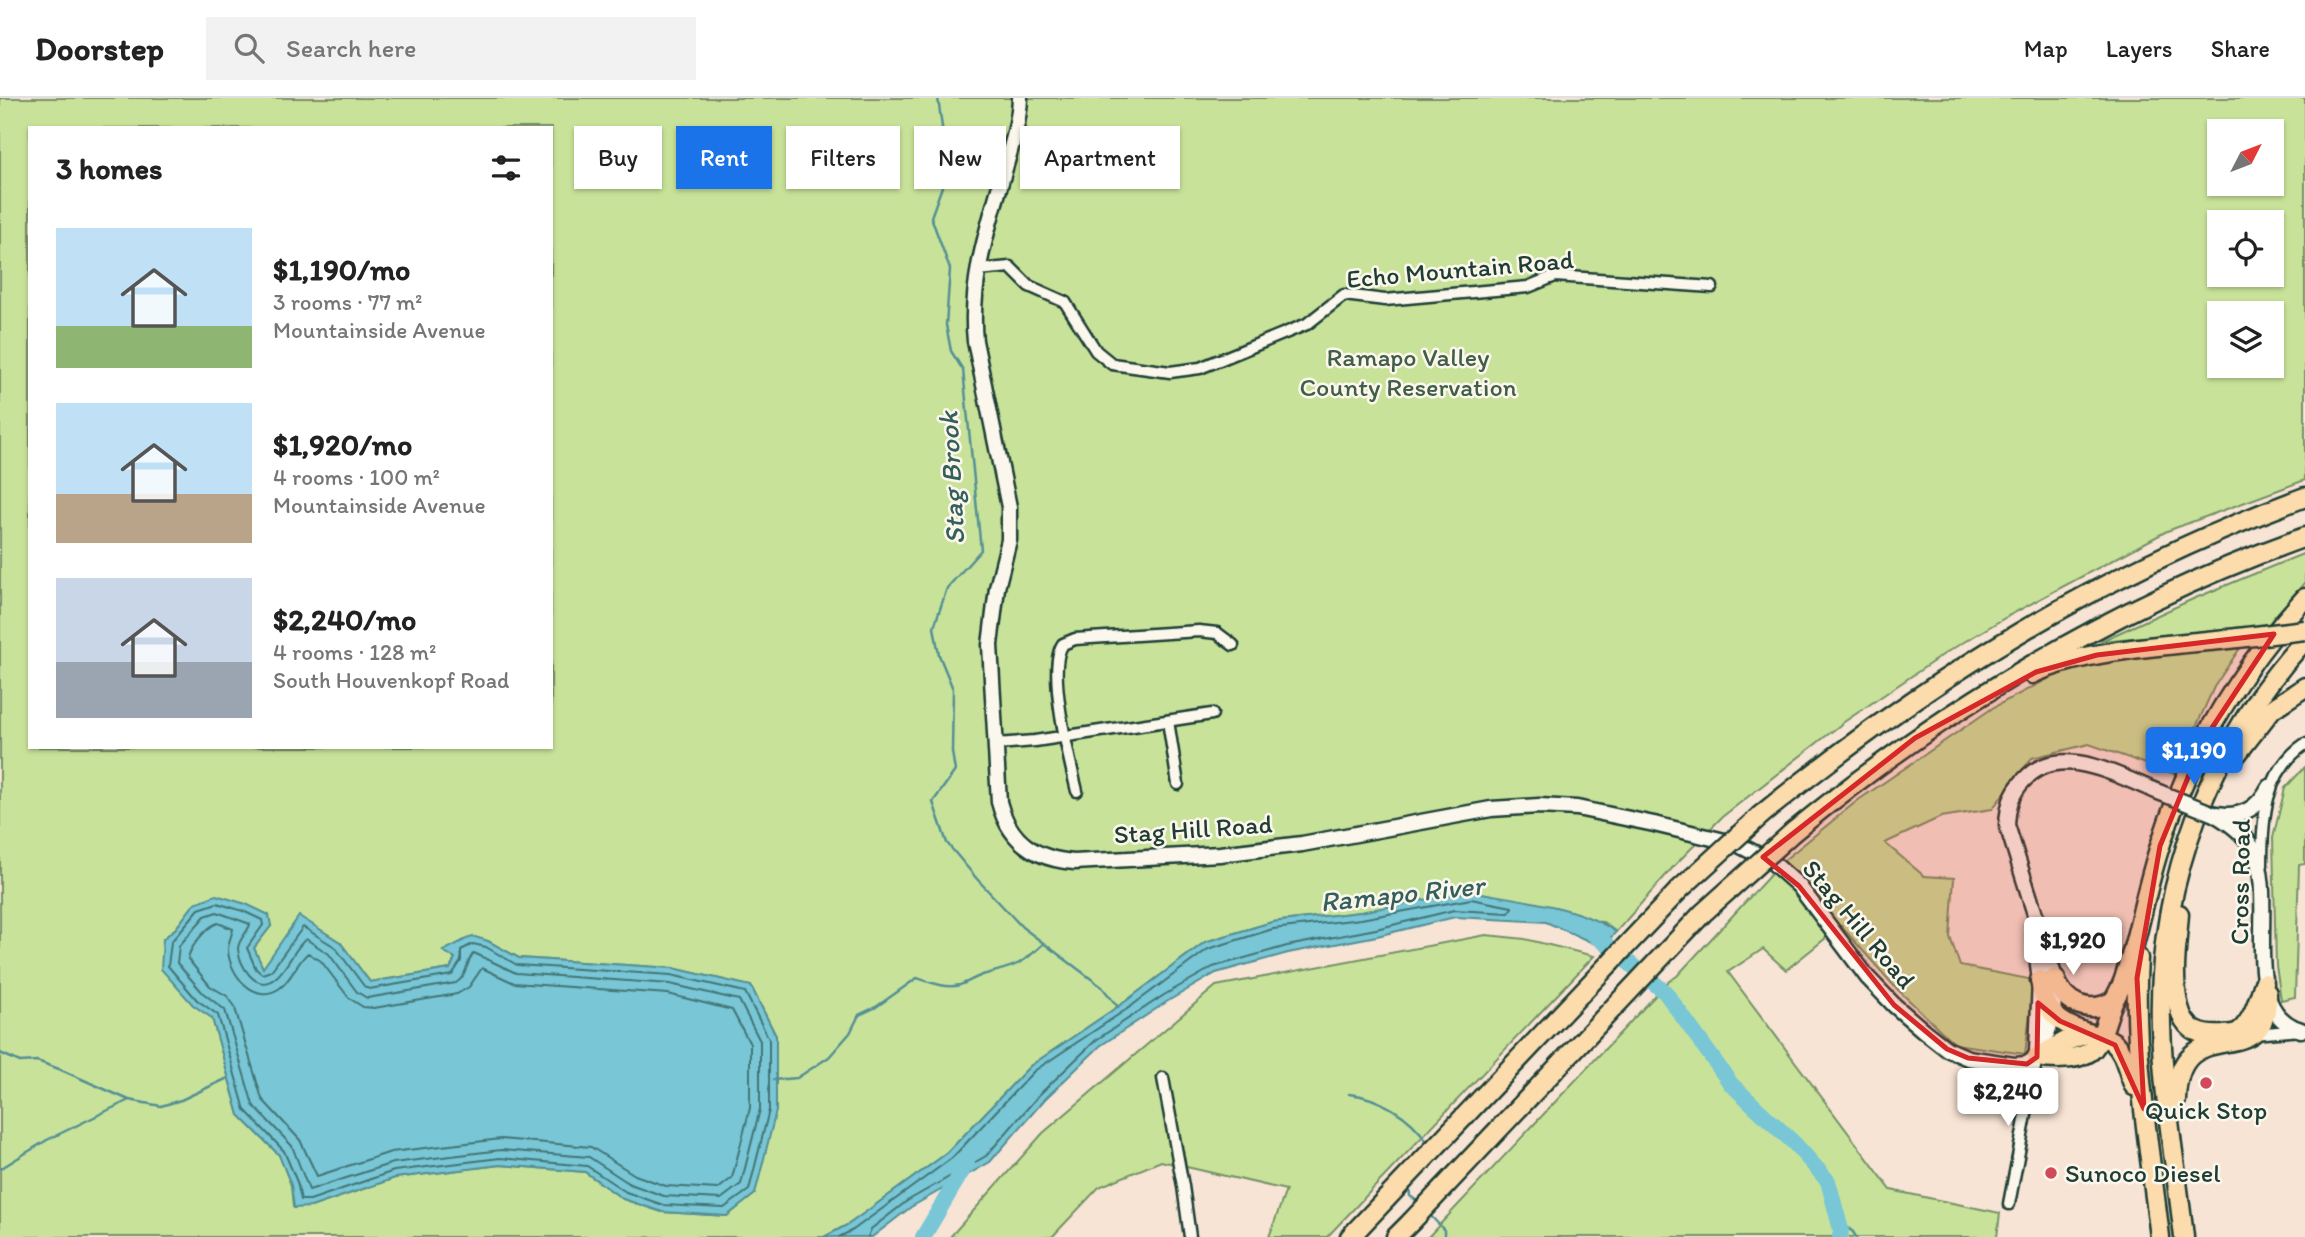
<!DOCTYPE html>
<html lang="en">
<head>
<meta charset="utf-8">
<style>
	body { margin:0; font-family:Itim,sans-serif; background:#f2f2f2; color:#222; height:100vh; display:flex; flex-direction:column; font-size:26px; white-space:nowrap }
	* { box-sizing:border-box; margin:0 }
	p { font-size:23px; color:#767676 }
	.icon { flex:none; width:38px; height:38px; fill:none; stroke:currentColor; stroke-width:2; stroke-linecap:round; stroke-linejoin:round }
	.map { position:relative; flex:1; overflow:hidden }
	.drawer { position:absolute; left:28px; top:28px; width:525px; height:623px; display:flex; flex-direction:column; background:#fff; border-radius:0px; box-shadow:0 2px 5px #0004 }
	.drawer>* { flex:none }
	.banner { position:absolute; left:574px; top:28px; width:665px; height:63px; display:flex; gap:14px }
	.needle { width:46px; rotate:48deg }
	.fabs { position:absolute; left:2207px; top:21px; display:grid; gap:14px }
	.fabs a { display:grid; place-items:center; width:77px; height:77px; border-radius:0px; background:#fff; box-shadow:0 2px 5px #0004; font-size:35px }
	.price { position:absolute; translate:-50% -60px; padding:0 16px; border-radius:7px; background:#fff; color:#222; font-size:23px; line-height:46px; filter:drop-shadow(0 2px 4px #0008) }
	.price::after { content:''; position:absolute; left:50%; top:42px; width:21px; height:16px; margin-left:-10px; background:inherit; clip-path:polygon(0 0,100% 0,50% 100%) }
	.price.on { background:#1a73e8; color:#fff }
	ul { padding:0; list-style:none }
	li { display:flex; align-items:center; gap:21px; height:175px; padding:0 28px }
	li span { display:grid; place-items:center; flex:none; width:196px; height:140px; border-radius:0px; color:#555 }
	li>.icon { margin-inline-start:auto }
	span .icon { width:84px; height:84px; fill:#fffc; stroke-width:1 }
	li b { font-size:30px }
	h2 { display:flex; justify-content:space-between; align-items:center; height:84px; padding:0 28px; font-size:30px }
	.tag { padding:0 24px; border-radius:0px; background:#fff; box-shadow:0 2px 5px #0004; font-size:24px; line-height:63px }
	.tag.on { background:#1a73e8; color:#fff }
	header { display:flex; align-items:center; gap:42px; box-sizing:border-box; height:98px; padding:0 35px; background:#fff; border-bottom:2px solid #e0e0e0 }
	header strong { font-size:33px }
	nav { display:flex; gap:38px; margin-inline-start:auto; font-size:24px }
	.search { width:490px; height:63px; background:#f2f2f2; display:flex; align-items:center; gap:18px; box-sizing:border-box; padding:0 24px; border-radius:0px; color:#767676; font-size:26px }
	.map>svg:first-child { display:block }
	.green { fill:#c8e399; stroke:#749066; stroke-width:2; fill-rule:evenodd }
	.water { fill:#78c6d6; stroke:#548f95; stroke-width:2 }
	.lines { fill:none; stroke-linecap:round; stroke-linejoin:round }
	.shore { stroke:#437475; stroke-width:2 }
	.stream { stroke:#548f95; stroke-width:2.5 }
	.river { stroke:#78c6d6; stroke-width:16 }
	.street-casing { stroke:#1f3d34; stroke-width:15 }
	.secondary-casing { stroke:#1f3d34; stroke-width:19 }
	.highway-casing { stroke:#1f3d34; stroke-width:23 }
	.street { stroke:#fbf7ec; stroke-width:10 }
	.secondary { stroke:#fbf7ec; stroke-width:14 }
	.highway { stroke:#fcdcac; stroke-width:18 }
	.secondary-bridge-casing { stroke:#1f3d34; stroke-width:19; stroke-linecap:butt }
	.highway-bridge-casing { stroke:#1f3d34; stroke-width:23; stroke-linecap:butt }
	.secondary-bridge { stroke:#fbf7ec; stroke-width:14 }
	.highway-bridge { stroke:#fcdcac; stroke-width:18 }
	.marked { fill:#d62828; fill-opacity:0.2; stroke:#d62828; stroke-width:5; stroke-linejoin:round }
	.poi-dot { fill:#d1495b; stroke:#fbf7ec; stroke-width:2.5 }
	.labels { text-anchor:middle; stroke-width:5; stroke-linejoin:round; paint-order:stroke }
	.street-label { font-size:26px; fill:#1f3d34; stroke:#fbf7ec }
	.park-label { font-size:26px; fill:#415e48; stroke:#fbf7ec }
	.poi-label { font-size:26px; fill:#1f3d34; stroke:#fbf7ec }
	.water-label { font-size:28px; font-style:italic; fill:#355f5c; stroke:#fbf7ec }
</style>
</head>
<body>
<header>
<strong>Doorstep</strong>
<div class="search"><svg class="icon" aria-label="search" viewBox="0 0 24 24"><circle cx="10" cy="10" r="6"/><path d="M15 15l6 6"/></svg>Search here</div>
<nav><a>Map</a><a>Layers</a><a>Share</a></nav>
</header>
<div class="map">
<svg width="2305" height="1139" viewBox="0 0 2305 1139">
	<rect width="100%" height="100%" fill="#f7e4d5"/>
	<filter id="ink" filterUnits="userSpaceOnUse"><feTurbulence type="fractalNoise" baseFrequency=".0143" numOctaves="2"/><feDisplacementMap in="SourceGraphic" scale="14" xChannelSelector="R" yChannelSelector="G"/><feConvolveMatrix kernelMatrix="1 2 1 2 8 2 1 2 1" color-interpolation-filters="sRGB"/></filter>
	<g filter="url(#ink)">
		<g class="green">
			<path d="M 0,0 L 2305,0 L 2305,382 L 2167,433 L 2008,518 L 1947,554 L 1844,624 L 1722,719 L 1675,767 L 1616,834 L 1603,824 L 1360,814 L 1272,824 L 1205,844 L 1126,903 L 1030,968 L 947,1055 L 849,1126 L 824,1139 L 0,1139 ZM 30,30 L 551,30 L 551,649 L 30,649 ZM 2219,33 L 2272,33 L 2272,86 L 2219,86 ZM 2219,124 L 2272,124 L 2272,177 L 2219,177 ZM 2219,215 L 2272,215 L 2272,268 L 2219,268 ZM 195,805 L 271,828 L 254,850 L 263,871 L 299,819 L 340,844 L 370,884 L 450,871 L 455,860 L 444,853 L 488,843 L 519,860 L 673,870 L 751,888 L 776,938 L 755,1096 L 727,1118 L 662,1114 L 623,1101 L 585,1074 L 500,1067 L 395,1080 L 311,1109 L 293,1109 L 291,1087 L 279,1057 L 239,1017 L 212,920 C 175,896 176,880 163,841 L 176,830 Z"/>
			<polygon points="2305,455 2305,484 2269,527 2101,543 2193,501"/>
			<polygon points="2242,547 2214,589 2175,676 2089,646 2032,660 1992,711 1941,719 1885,745 1924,778 1954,780 1950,839 1960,868 2034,882 2025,956 1955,946 1895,889 1841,828 1786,872 1763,851 1728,874 1891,1092 2000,1115 1997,1139 1428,1139 1668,884 1677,878 1783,763 1857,703 1994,609 2063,573 2109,561"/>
			<polygon points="2305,669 2305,766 2299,767 2295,899 2281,902 2276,868 2273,740 2285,690"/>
			<polygon points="1486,837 1525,841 1594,858 1327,1139 1269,1139 1286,1092 1161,1063 1099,1089 1052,1139 950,1139 1043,1035 1216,888"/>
		</g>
		<g class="water">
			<path d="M 1471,793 C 1516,802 1579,807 1616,834 L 1602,849 L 1546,824 L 1455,819 L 1377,838 L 1288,855 L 1216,875 L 1168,903 L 1100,948 L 1045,1001 L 990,1064 L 911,1109 L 872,1139 L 824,1139 L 849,1126 L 947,1055 L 1030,968 L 1126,903 L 1205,844 L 1272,824 L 1360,814 Z"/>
			<polygon points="216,797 246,806 269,817 271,828 254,850 263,870 299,818 340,844 370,884 450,871 455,860 443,853 472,838 488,843 519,860 673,870 751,888 776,938 776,1013 755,1096 727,1118 662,1114 623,1101 585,1074 500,1067 395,1080 311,1109 294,1110 291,1087 279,1057 239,1017 212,920 193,907 161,871 163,841 176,830 195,805"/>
		</g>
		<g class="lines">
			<g class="shore">
				<polygon points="217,805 243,813 262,822 263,827 247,850 256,871 262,876 271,873 303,829 335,849 364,888 369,891 452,877 461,863 461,852 473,846 486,849 517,867 671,877 745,894 769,941 769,1012 749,1092 724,1110 663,1107 626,1094 587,1068 500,1060 394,1073 310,1102 301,1102 297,1084 284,1053 245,1012 218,917 197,902 168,868 171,844 199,811"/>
				<path d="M 217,814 L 250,826 C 248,835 238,841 238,851 C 239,867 256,895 274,881 C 288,871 293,851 306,841 L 329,856 L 357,894 L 367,900 L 456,885 C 468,878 466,862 474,855 L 516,875 L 670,886 L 739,902 L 760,943 L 760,1011 L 741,1086 L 721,1101 L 664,1098 L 630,1086 L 589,1059 L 501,1052 L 393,1065 L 309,1092 L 292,1048 L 253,1007 L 225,912 L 203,895 L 177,865 L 179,848 L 205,818 Z"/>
				<path d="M 218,825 L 233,831 C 232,837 228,844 228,852 C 229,876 255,908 280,890 C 292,881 297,864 308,855 L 321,863 L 349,900 L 363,909 L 374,910 L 457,896 L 469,889 L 482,870 L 514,885 L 668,896 L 732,912 L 750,946 L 750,1010 L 732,1080 L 718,1091 L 666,1088 L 635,1077 L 591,1049 L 501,1041 L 391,1054 L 317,1078 L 300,1042 L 262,1001 L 234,907 L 227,898 L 210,888 L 188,861 C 189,850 207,828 218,825 Z"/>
				<polyline points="839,1139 853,1132 952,1060 1034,973 1130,909 1208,851 1273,831 1361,821 1471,801 1512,809 1509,815 1454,812 1376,831 1287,848 1213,869 1164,897 1096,942 1040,996 986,1058 907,1103 871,1131 868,1139"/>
			</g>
			<g class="stream">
				<polyline points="938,0 945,51 944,83 931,119 950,171 946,227 951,253 963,272 981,452 947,490 934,529 939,557 953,591 952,654 955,673 933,704 947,745 977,781 1022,829 1102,889 1118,909"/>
				<polyline points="0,955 20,964 37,963 59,971 129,1002 161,1008 181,1002 228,980"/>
				<path d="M 773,982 L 797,980 L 829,959 L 850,935 L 859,917 L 876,909 L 917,880 C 929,884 947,891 960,887 C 969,884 977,878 986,876 C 1018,867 1018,869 1043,846"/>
				<path d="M 1349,996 C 1378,999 1411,1018 1427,1044 L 1423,1050"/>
				<polyline points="0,1071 47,1042 129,1002"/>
				<polyline points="1409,1086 1410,1098 1420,1105"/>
				<polyline points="1429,1116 1444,1132 1444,1139"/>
				<polyline points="1838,1122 1853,1134 1856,1139"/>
			</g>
			<g class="river">
				<polyline points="1591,834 1665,894 1731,986 1795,1046 1828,1083 1841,1132 1840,1139"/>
				<polyline points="923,1139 967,1065"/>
			</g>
			<g class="street-casing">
				<g id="street">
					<polyline points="978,172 1010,169 1029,188 1065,204 1096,253 1112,266 1170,274 1200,270 1307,226 1344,197 1385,202 1528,189 1555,178 1712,189"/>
					<polyline points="1168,623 1178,686"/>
					<polyline points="997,646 1035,643 1212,616"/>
					<path d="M 1077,693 C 1070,665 1046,569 1063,546 L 1075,541 L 1199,533 L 1217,535 L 1233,547"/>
					<path d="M 2262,767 C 2262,721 2264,674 2305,646"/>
					<polyline points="2253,936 2301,932"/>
					<polyline points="1163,980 1183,1088 1190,1139"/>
					<polyline points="2009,1106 2037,959"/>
				</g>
			</g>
			<g class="secondary-casing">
				<g id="secondary">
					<path d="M 1020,0 C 1019,26 1011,49 1004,74 C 988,129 969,185 975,243 L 1009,409 L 1009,442 L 997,490 L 990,547 L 999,704 C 1009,743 1035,761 1074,764 L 1220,756 L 1302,746 L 1491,711 L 1539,708 L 1577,710 L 1654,726 L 1737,746 L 1772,764 L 1799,788 L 1868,880 L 1894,907 L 1924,933 L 1947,951 L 1968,960 L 2014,967 L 2027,966 L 2037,959 L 2045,943 L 2053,917 L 2055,880 L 2007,727 C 2008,709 2011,695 2024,682 C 2060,642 2121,680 2161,695"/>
					<path d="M 2214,716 C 2230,725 2244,735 2253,751 C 2279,800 2235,913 2301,932"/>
					<path d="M 2216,716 C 2241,720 2258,711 2269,689"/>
					<polyline points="2033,827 2040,882 2037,953"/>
				</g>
			</g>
			<g class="highway-casing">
				<g id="highway">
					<path d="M 2032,576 C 2089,550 2175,547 2238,540"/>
					<polyline points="2236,657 2272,611 2305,589"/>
					<path d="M 1761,717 C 1930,579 2100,475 2305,399"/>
					<path d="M 1793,734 C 1947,608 2117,506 2305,439"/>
					<path d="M 2179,816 C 2177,845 2171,880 2179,909 C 2185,933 2202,939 2224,937 C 2230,936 2235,937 2240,933 C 2253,923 2259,900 2264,885"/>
					<path d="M 2138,860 C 2132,954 2149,1046 2160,1139"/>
					<path d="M 2055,880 C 2064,906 2089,917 2113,903"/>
					<path d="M 2040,882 C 2045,914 2057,925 2087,935 C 2096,938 2105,938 2113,944 C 2126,956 2127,973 2134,988"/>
					<path d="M 2037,959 C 2052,962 2081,963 2093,951 C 2103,939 2106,921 2112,907 C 2116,897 2122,889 2125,878 C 2139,835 2146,789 2161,745 C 2190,653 2240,571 2305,500"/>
					<polyline points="2037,959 2064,944 2088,935"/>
					<path d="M 2176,1002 C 2178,907 2270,980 2267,895"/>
					<polyline points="1350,1139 1386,1101"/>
					<polyline points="1396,1139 1411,1124"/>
					<path d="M 2184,1139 C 2176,1069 2163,998 2161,927 C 2157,786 2210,645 2305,542"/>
				</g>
			</g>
			<use href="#street" class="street"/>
			<use href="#secondary" class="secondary"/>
			<use href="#highway" class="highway"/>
			<g class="secondary-bridge-casing">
				<polyline id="secondary-bridge" points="2161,695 2214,716"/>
			</g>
			<g class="highway-bridge-casing">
				<g id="highway-bridge">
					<polyline points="2238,540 2305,532"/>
					<polyline points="1386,1101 1680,791 1761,717"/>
					<polyline points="1411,1124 1703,815 1793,734"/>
				</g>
			</g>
			<use href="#secondary-bridge" class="secondary-bridge"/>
			<use href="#highway-bridge" class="highway-bridge"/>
		</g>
	</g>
	<path class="marked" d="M 2274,536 L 2202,645 L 2160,748 L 2137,880 L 2144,1011 L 2115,947 L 2060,923 L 2038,905 L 2037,959 L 2027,966 L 1968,960 L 1947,951 L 1894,907 L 1799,788 L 1763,759 L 1915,640 L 2036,574 L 2097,557 Z"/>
	<g class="poi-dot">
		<circle cx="2206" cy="985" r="7"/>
		<circle cx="2051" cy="1075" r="7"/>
	</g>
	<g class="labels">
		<g class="street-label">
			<text transform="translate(1460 171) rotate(-5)" y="9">Echo Mountain Road</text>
			<text transform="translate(1193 731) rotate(-4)" y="9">Stag Hill Road</text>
			<text transform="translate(2240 784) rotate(-89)" y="9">Cross Road</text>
			<text transform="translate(1859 826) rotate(50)" y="9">Stag Hill Road</text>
		</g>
		<g class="park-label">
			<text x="1408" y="268">Ramapo Valley<tspan x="1408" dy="30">County Reservation</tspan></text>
		</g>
		<g class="poi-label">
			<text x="2206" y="1021">Quick Stop</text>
			<text x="2065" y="1084" text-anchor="start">Sunoco Diesel</text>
		</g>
		<g class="water-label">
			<text transform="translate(951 380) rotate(-93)" y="10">Stag Brook</text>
			<text transform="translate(1402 795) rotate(-6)" y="10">Ramapo River</text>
		</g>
	</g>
</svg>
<div class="fabs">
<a><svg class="needle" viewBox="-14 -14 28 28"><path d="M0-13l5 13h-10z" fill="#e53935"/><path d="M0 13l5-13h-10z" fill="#767676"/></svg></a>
<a><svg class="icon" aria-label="locate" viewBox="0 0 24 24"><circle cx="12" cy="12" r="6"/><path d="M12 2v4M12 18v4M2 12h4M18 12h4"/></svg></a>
<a><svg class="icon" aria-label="layers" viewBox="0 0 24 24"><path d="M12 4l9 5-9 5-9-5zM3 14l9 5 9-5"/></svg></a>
</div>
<b class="price on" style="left:2194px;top:689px">$1,190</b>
<b class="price" style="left:2073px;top:879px">$1,920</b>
<b class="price" style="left:2008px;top:1030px">$2,240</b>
<div class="banner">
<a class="tag">Buy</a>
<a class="tag on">Rent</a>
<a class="tag">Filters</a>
<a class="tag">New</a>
<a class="tag">Apartment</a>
</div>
<section class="drawer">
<h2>3 homes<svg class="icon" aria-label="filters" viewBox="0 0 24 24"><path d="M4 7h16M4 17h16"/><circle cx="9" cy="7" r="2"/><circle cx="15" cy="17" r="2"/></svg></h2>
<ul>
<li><span style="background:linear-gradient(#bfe0f5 70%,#8fb573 0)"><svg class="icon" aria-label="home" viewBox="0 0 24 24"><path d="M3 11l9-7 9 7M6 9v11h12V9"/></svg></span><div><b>$1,190/mo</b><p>3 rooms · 77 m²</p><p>Mountainside Avenue</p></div></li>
<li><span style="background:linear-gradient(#bfe0f5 65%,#b9a48a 0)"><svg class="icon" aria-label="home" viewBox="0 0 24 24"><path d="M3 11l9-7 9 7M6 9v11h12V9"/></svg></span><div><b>$1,920/mo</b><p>4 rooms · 100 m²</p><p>Mountainside Avenue</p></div></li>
<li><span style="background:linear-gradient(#c9d6e8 60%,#9aa5b1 0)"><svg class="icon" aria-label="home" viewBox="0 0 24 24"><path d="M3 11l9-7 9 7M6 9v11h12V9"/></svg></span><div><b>$2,240/mo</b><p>4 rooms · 128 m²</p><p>South Houvenkopf Road</p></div></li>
</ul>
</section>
</div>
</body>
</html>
